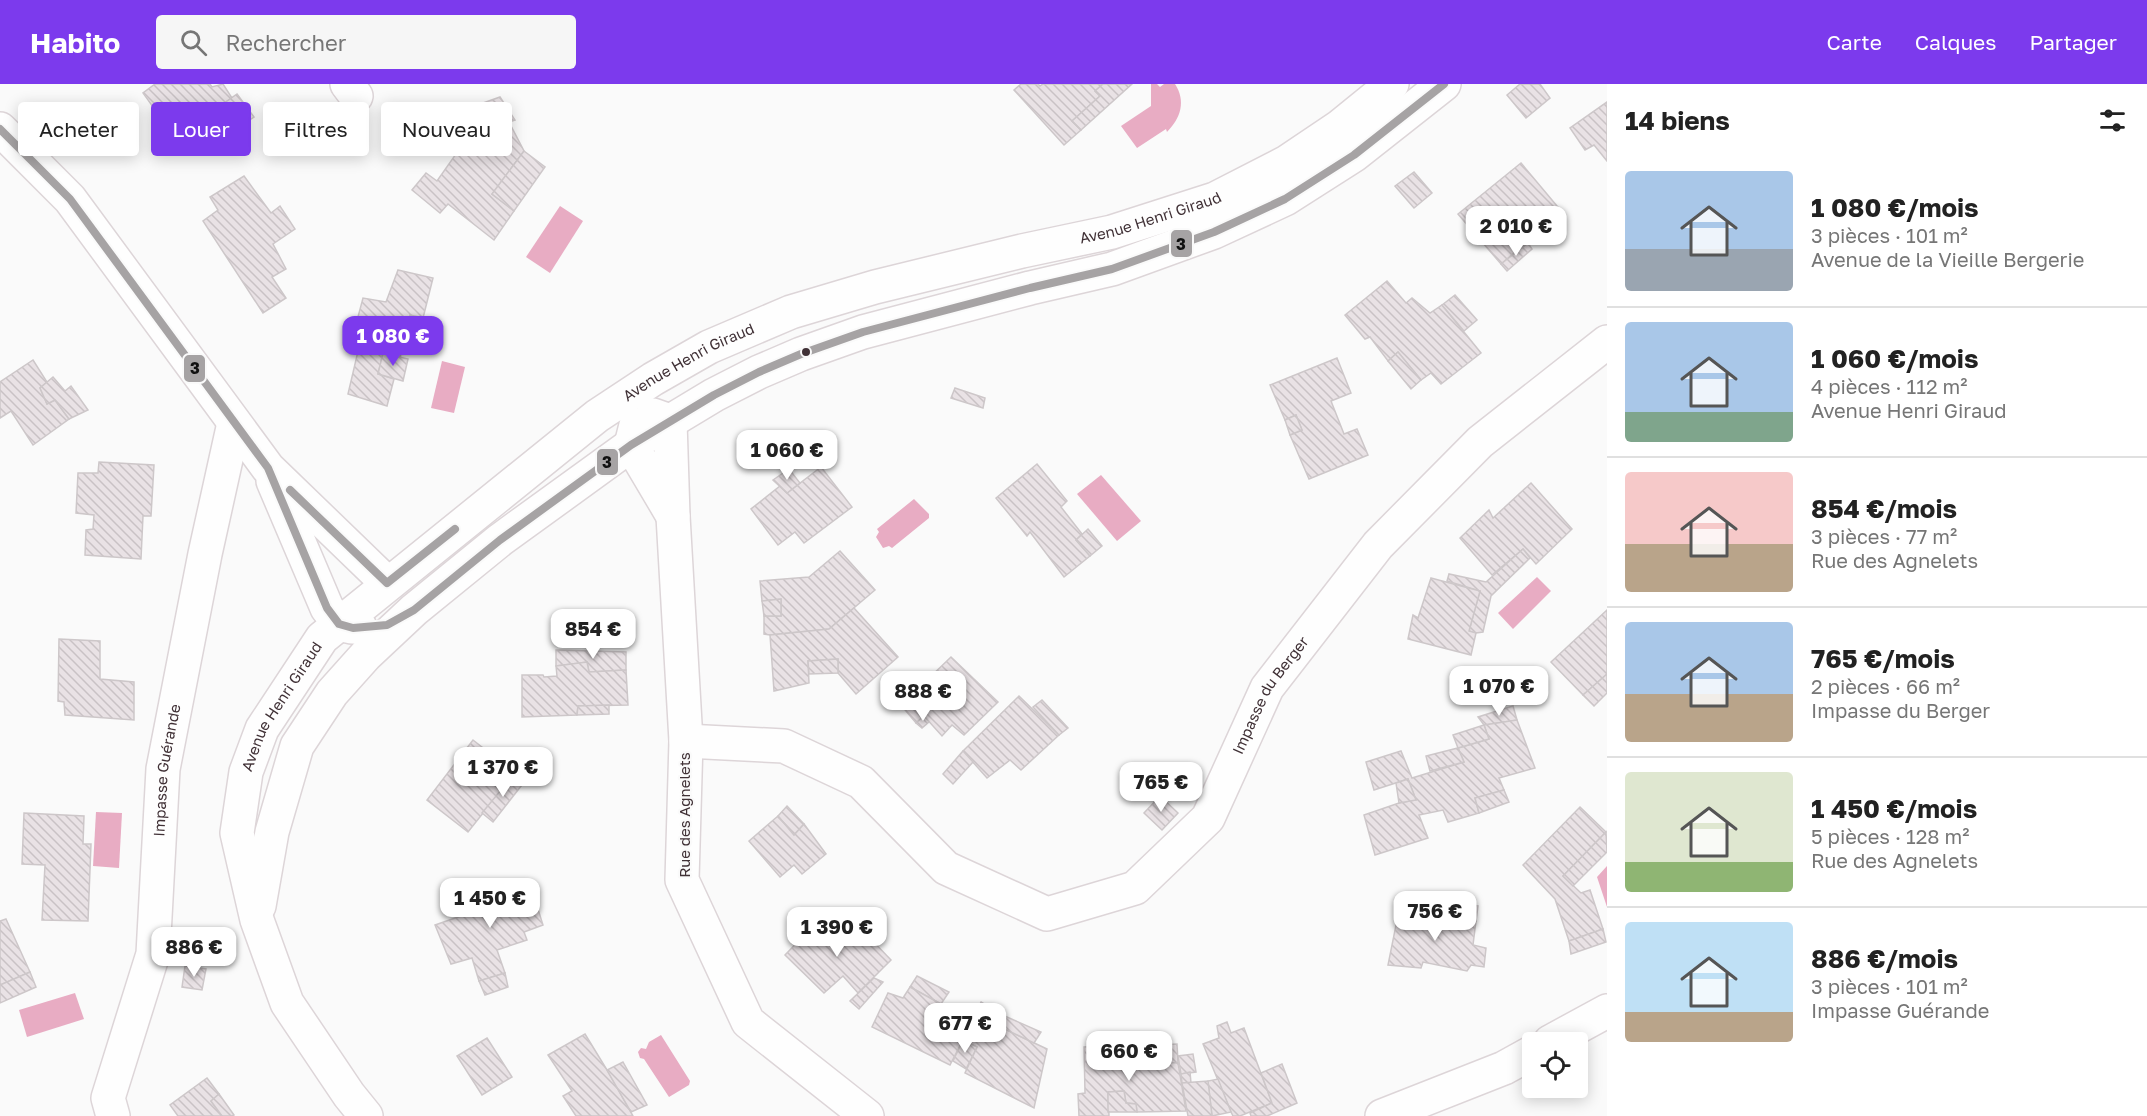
<!DOCTYPE html>
<html lang="fr">
<head>
<meta charset="utf-8">
<style>
	body { margin:0; font-family:"Golos Text",sans-serif; background:#f6f6f6; color:#222; height:100vh; display:flex; flex-direction:column; font-size:22px; white-space:nowrap }
	* { box-sizing:border-box; margin:0 }
	p { font-size:20px; color:#767676 }
	.icon { flex:none; width:33px; height:33px; fill:none; stroke:currentColor; stroke-width:2; stroke-linecap:round; stroke-linejoin:round }
	.map { position:relative; flex:1; overflow:hidden }
	.details { display:flex; flex-direction:column; background:#fff; width:540px }
	.details>* { flex:none }
	.top-card { position:absolute; left:18px; top:18px; width:570px; height:54px; display:flex; gap:12px }
	.controls { position:absolute; left:1522px; top:948px; display:grid; gap:12px }
	.controls a { display:grid; place-items:center; width:66px; height:66px; border-radius:6px; background:#fff; box-shadow:0 3px 15px #0003; font-size:30px }
	.price { position:absolute; translate:-50% -51px; padding:0 14px; border-radius:12px; background:#fff; color:#222; font-size:20px; line-height:39px; filter:drop-shadow(0 2px 3px #0008) }
	.price::after { content:''; position:absolute; left:50%; top:36px; width:18px; height:14px; margin-left:-9px; background:inherit; clip-path:polygon(0 0,100% 0,50% 100%) }
	.price.on { background:#7c3aed; color:#fff }
	ul { padding:0; list-style:none }
	li { display:flex; align-items:center; gap:18px; height:150px; padding:0 18px }
	li+li { border-top:2px solid #e0e0e0 }
	li span { display:grid; place-items:center; flex:none; width:168px; height:120px; border-radius:6px; color:#555 }
	li>.icon { margin-inline-start:auto }
	span .icon { width:72px; height:72px; fill:#fffc; stroke-width:1 }
	li b { font-size:26px }
	h2 { display:flex; justify-content:space-between; align-items:center; height:72px; padding:0 18px; font-size:26px }
	.pill { padding:0 21px; border-radius:6px; background:#fff; box-shadow:0 3px 15px #0003; font-size:21px; line-height:54px }
	.pill.on { background:#7c3aed; color:#fff }
	header { display:flex; align-items:center; gap:36px; box-sizing:border-box; height:84px; padding:0 30px; background:#7c3aed; color:#fff }
	header strong { font-size:28px }
	nav { display:flex; gap:33px; margin-inline-start:auto; font-size:21px }
	.search { width:420px; height:54px; background:#f6f6f6; display:flex; align-items:center; gap:15px; box-sizing:border-box; padding:0 21px; border-radius:6px; color:#767676; font-size:22px }
	main { display:flex; flex:1; min-height:0 }
	.map>svg:first-child { display:block }
	.water { fill:#e8acc3 }
	.building { fill:url(#building-back-hatch); stroke:#cdc7c9; stroke-width:1.5 }
	.lines { fill:none; stroke-linecap:round; stroke-linejoin:round }
	.minor-casing { stroke:#ddd5d8; stroke-width:36 }
	.minor { stroke:#fefefe; stroke-width:33 }
	.bus-1-casing { stroke:#fafafa; stroke-width:12 }
	.bus-1 { stroke:#a6a3a4; stroke-width:8 }
	.bus-dot { fill:#403136; stroke:#fafafa; stroke-width:2 }
	.labels { text-anchor:middle; stroke-width:4.5; stroke-linejoin:round; paint-order:stroke }
	.street-label { font-size:15px; fill:#403136; stroke:#fafafa }
	.line-badge { stroke:#fafafa; stroke-width:2 }
	.pale-badge-label { font-size:16px; text-anchor:middle; font-weight:bold; fill:#111 }
</style>
</head>
<body>
<header>
<strong>Habito</strong>
<div class="search"><svg class="icon" aria-label="search" viewBox="0 0 24 24"><circle cx="10" cy="10" r="6"/><path d="M15 15l6 6"/></svg>Rechercher</div>
<nav><a>Carte</a><a>Calques</a><a>Partager</a></nav>
</header>
<main>
<div class="map">
<svg width="1607" height="1032" viewBox="0 0 1607 1032">
	<defs>
		<pattern id="building-back-hatch" width="6" height="6" patternUnits="userSpaceOnUse" patternTransform="scale(1.5)"><rect width="6" height="6" fill="#e9e2e5"/><path d="M-1 5l2 2M0 0l6 6M5-1l2 2" fill="none" stroke="#c9c2c5"/></pattern>
	</defs>
	<rect width="100%" height="100%" fill="#fafafa"/>
	<g class="water">
		<path d="M 1151,0 L 1157,0 L 1160,3 L 1164,0 L 1175,0 C 1186,17 1181,34 1167,48 L 1166,45 L 1137,64 L 1121,42 L 1151,22 Z"/>
		<polygon points="560,122 583,137 550,189 526,173"/>
		<polygon points="442,277 465,283 454,329 431,324"/>
		<polygon points="1101,391 1141,437 1117,457 1077,410"/>
		<polygon points="914,415 929,430 929,434 892,464 889,462 883,464 876,453 879,448 877,445"/>
		<polygon points="1537,493 1551,507 1513,545 1498,529"/>
		<polygon points="96,728 122,729 119,784 93,782"/>
		<polygon points="1607,782 1607,823 1597,793"/>
		<polygon points="75,909 84,935 27,953 19,926"/>
		<polygon points="661,951 690,997 689,1001 669,1013 644,975 640,974 638,968 641,964 646,965 649,958"/>
	</g>
	<g class="building">
		<polygon points="155,0 210,0 212,3 223,0 232,14 223,20 239,43 198,71 171,32 163,37 143,9"/>
		<polygon points="1021,0 1038,0 1040,2 1043,0 1103,0 1095,7 1100,12 1072,37 1081,46 1064,61 1014,6"/>
		<polygon points="1103,0 1132,0 1081,46 1072,37 1100,12 1095,7"/>
		<polygon points="1520,0 1540,0 1550,14 1526,34 1507,11"/>
		<polygon points="237,10 254,33 239,43 223,20"/>
		<polygon points="500,13 515,36 509,38 524,67 492,110 514,127 494,156 448,120 440,129 412,106 426,89 437,97 468,53 458,28"/>
		<polygon points="1607,18 1607,77 1594,61 1585,66 1570,44"/>
		<polygon points="524,67 545,83 514,127 492,110"/>
		<polygon points="1521,79 1562,128 1501,180 1458,130"/>
		<polygon points="1414,88 1432,109 1414,124 1395,102"/>
		<polygon points="244,92 271,129 280,122 295,145 273,160 286,185 272,193 286,214 263,229 203,137 218,126 210,113"/>
		<polygon points="1528,159 1532,165 1507,187 1501,180"/>
		<polygon points="398,186 433,194 423,234 410,231 400,274 383,269 378,290 394,295 387,322 348,310 359,263 351,259 363,214 386,218"/>
		<polygon points="1387,197 1406,219 1412,214 1430,229 1442,221 1481,269 1441,300 1431,289 1421,296 1398,268 1388,277 1370,253 1365,255 1345,231"/>
		<polygon points="1455,211 1477,236 1464,247 1442,221"/>
		<polygon points="1398,268 1421,296 1411,305 1388,277"/>
		<polygon points="383,269 408,275 403,297 378,290"/>
		<polygon points="1337,274 1351,309 1331,317 1344,350 1357,345 1368,371 1309,395 1290,351 1302,346 1296,331 1285,336 1270,301"/>
		<polygon points="33,276 47,298 40,304 47,320 55,316 69,335 33,361 11,327 0,334 0,298"/>
		<polygon points="53,293 65,307 71,302 88,326 69,335 55,316 47,320 40,304"/>
		<polygon points="955,304 985,314 983,324 951,314"/>
		<polygon points="1296,331 1302,346 1290,351 1285,336"/>
		<polygon points="99,378 154,381 151,432 143,432 141,475 85,471 86,446 93,445 94,431 76,429 78,389 98,389"/>
		<polygon points="1037,380 1067,417 1061,423 1082,450 1076,456 1090,472 1064,493 1030,448 1027,452 996,414"/>
		<polygon points="821,383 852,423 804,459 795,448 778,461 751,425 780,402 787,409"/>
		<polygon points="789,385 800,399 787,409 773,396"/>
		<polygon points="1531,399 1572,445 1536,480 1523,465 1492,491 1460,454 1489,426 1493,434"/>
		<polygon points="1088,445 1102,462 1090,472 1076,456"/>
		<polygon points="1523,465 1530,474 1491,512 1483,548 1476,549 1469,547 1480,507 1447,497 1449,490 1486,498"/>
		<polygon points="840,467 875,506 829,545 770,551 764,550 764,532 781,532 781,515 762,517 760,497 809,493"/>
		<polygon points="1431,494 1480,507 1469,547 1476,549 1471,571 1408,555 1413,531 1418,534"/>
		<polygon points="781,515 781,532 764,532 762,517"/>
		<polygon points="854,524 898,573 856,610 838,589 838,575 808,577 809,599 774,607 770,551 829,545"/>
		<polygon points="1607,526 1607,590 1583,611 1551,578"/>
		<polygon points="59,555 100,557 100,595 134,598 134,636 65,631 64,618 58,617"/>
		<polygon points="556,566 626,568 626,586 589,588 587,578 556,582"/>
		<polygon points="951,573 998,618 964,651 952,641 942,652 924,632 916,639 901,621"/>
		<polygon points="838,575 838,589 809,590 808,577"/>
		<polygon points="587,578 589,588 626,586 628,621 578,622 577,631 522,633 522,591 543,591 544,593 557,592 556,582"/>
		<polygon points="1607,590 1607,609 1594,622 1583,611"/>
		<polygon points="1019,612 1059,651 1021,686 1010,676 987,694 963,667"/>
		<polygon points="1042,616 1068,644 1059,651 1033,623"/>
		<polygon points="609,621 609,630 577,631 578,622"/>
		<polygon points="1513,622 1517,636 1484,641 1478,633"/>
		<polygon points="924,632 929,638 922,644 916,639"/>
		<polygon points="1517,636 1535,684 1499,694 1504,706 1475,714 1479,729 1448,738 1443,726 1419,731 1428,754 1375,771 1364,731 1399,719 1416,716 1408,695 1374,706 1366,678 1401,667 1412,694 1464,678 1458,664 1489,655 1484,641"/>
		<polygon points="1484,641 1489,655 1458,664 1453,651"/>
		<polygon points="473,656 515,689 468,748 427,716"/>
		<polygon points="1458,664 1464,678 1430,687 1426,672"/>
		<polygon points="963,667 973,678 953,700 943,690"/>
		<polygon points="515,689 525,697 493,738 482,729"/>
		<polygon points="1408,695 1416,716 1399,719 1396,699"/>
		<polygon points="1504,706 1509,718 1479,729 1475,714"/>
		<polygon points="1160,712 1178,729 1162,746 1144,729"/>
		<polygon points="787,722 804,740 794,751 778,732"/>
		<polygon points="1580,723 1606,748 1563,792 1581,809 1590,806 1603,845 1569,857 1555,815 1523,781"/>
		<polygon points="24,729 84,732 83,760 91,760 88,837 42,836 45,781 22,780"/>
		<polygon points="778,732 794,751 804,740 826,770 802,790 794,781 780,793 749,757"/>
		<polygon points="1606,748 1607,768 1573,802 1563,792"/>
		<polygon points="530,800 543,841 524,848 527,856 497,866 505,889 479,897 472,874 451,880 435,841 461,832 456,822"/>
		<polygon points="1402,813 1478,822 1476,837 1399,826"/>
		<polygon points="1399,826 1476,837 1473,861 1486,864 1484,883 1471,881 1467,887 1423,878 1421,884 1388,881"/>
		<polygon points="6,835 30,888 0,901 0,837"/>
		<polygon points="817,838 833,851 845,842 858,856 866,850 891,876 858,909 843,892 824,909 785,871"/>
		<polygon points="1603,845 1606,858 1571,870 1569,857"/>
		<polygon points="185,882 206,885 202,906 182,903"/>
		<polygon points="30,888 36,903 0,919 0,901"/>
		<polygon points="505,889 508,903 485,911 479,897"/>
		<polygon points="917,892 949,908 941,920 910,903"/>
		<polygon points="874,894 883,898 859,925 850,917"/>
		<polygon points="910,903 941,920 974,934 950,981 872,943 888,909 903,914"/>
		<polygon points="981,918 998,929 992,939 1047,965 1034,1024 965,989 977,963 963,956"/>
		<polygon points="998,929 1041,948 1034,959 992,939"/>
		<polygon points="1227,938 1231,949 1244,944 1272,1019 1240,1032 1233,1032 1231,1028 1203,960 1219,954 1217,942"/>
		<polygon points="585,950 607,986 633,1032 576,1032 563,1012 572,1007 548,971"/>
		<polygon points="1156,953 1157,961 1177,960 1178,979 1135,977 1132,955"/>
		<polygon points="487,954 512,993 482,1011 457,972"/>
		<polygon points="963,956 977,963 966,985 953,977"/>
		<polygon points="1132,960 1135,977 1178,979 1186,1027 1137,1028 1136,1020 1126,1019 1124,1007 1108,1008 1109,1032 1079,1032 1078,1010 1085,1009 1084,963"/>
		<polygon points="1193,970 1196,988 1181,990 1178,972"/>
		<polygon points="623,978 647,1021 631,1028 607,986"/>
		<polygon points="1282,980 1297,1019 1267,1032 1251,1032 1250,1029 1272,1019 1261,989"/>
		<polygon points="1190,988 1191,999 1182,999 1181,990"/>
		<polygon points="207,994 219,1010 211,1017 222,1032 178,1032 170,1021"/>
		<polygon points="1218,995 1231,1028 1212,1032 1208,997"/>
		<polygon points="1208,997 1212,1032 1188,1032 1182,999"/>
		<polygon points="1124,1007 1126,1019 1136,1020 1137,1028 1108,1028 1108,1008"/>
		<polygon points="219,1010 234,1031 232,1032 222,1032 211,1017"/>
	</g>
	<g class="lines">
		<g class="minor-casing">
			<g id="minor">
				<polyline points="347,0 356,12"/>
				<polyline points="0,45 70,115 268,384 387,499"/>
				<polyline points="636,341 631,361 673,432 670,337 653,331"/>
				<path d="M 273,397 L 327,524 C 336,536 343,545 360,543"/>
				<polyline points="673,432 686,657 682,796 748,938 867,1032"/>
				<path id="s1" d="M 686,657 L 784,662 L 861,698 L 946,784 L 1047,830 L 1135,804 L 1208,734 L 1267,604 L 1378,461 L 1480,358 L 1607,258"/>
				<polyline points="259,822 272,748 297,662 332,609 366,571 414,526 500,456 631,361 714,311 759,288 801,270 863,248 1030,204 1112,185 1214,148 1285,115 1354,71 1444,0"/>
				<polyline points="1550,958 1607,927"/>
				<path id="s2" d="M 113,1032 L 108,1014 L 153,870 L 163,685 L 205,470 L 234,339"/>
				<path id="s3" d="M 366,1032 L 349,1011 L 287,919 L 257,836 L 237,749 L 246,688 L 262,645 L 322,554 L 597,332 L 653,295 L 709,263 L 791,228 L 875,203 L 1022,167 L 1112,148 L 1215,115 L 1287,78 L 1339,43 L 1392,0"/>
				<polyline points="1382,1032 1504,984 1533,968"/>
			</g>
		</g>
		<use href="#minor" class="minor"/>
		<g class="bus-1-casing">
			<g id="bus-1">
				<polyline points="0,45 70,115 268,384 327,524 339,540 353,544 387,541 414,526 500,456 631,361 714,311 759,288 801,270 863,248 1030,204 1112,185 1214,148 1285,115 1354,71 1444,0"/>
				<polyline points="290,406 387,499 455,445"/>
			</g>
		</g>
		<use href="#bus-1" class="bus-1"/>
	</g>
	<circle class="bus-dot" cx="806" cy="268" r="5"/>
	<g class="labels">
		<g class="street-label">
			<text dy="5" stroke="none"><textPath href="#s3" startOffset="1478">Avenue Henri Giraud</textPath></text>
			<text dy="5" stroke="none"><textPath href="#s3" startOffset="992">Avenue Henri Giraud</textPath></text>
			<text dy="5" stroke="none"><textPath href="#s1" startOffset="746">Impasse du Berger</textPath></text>
			<text dy="5" stroke="none"><textPath href="#s3" startOffset="452">Avenue Henri Giraud</textPath></text>
			<text dy="5" stroke="none"><textPath href="#s2" startOffset="354">Impasse Guérande</textPath></text>
			<text transform="translate(685 731) rotate(-90)" y="5">Rue des Agnelets</text>
		</g>
	</g>
	<g class="line-badge">
		<rect x="1170" y="145" width="23" height="29" rx="6" fill="#a6a3a4"/>
		<rect x="183" y="270" width="23" height="29" rx="6" fill="#a6a3a4"/>
		<rect x="596" y="364" width="23" height="28" rx="6" fill="#a6a3a4"/>
	</g>
	<g class="pale-badge-label">
		<text x="1181" y="166">3</text>
		<text x="195" y="290">3</text>
		<text x="607" y="384">3</text>
	</g>
</svg>
<div class="controls">
<a><svg class="icon" aria-label="locate" viewBox="0 0 24 24"><circle cx="12" cy="12" r="6"/><path d="M12 2v4M12 18v4M2 12h4M18 12h4"/></svg></a>
</div>
<b class="price" style="left:1516px;top:173px">2 010 €</b>
<b class="price on" style="left:393px;top:283px">1 080 €</b>
<b class="price" style="left:787px;top:397px">1 060 €</b>
<b class="price" style="left:593px;top:576px">854 €</b>
<b class="price" style="left:1499px;top:633px">1 070 €</b>
<b class="price" style="left:923px;top:638px">888 €</b>
<b class="price" style="left:503px;top:714px">1 370 €</b>
<b class="price" style="left:1161px;top:729px">765 €</b>
<b class="price" style="left:490px;top:845px">1 450 €</b>
<b class="price" style="left:1435px;top:858px">756 €</b>
<b class="price" style="left:837px;top:874px">1 390 €</b>
<b class="price" style="left:194px;top:894px">886 €</b>
<b class="price" style="left:965px;top:970px">677 €</b>
<b class="price" style="left:1129px;top:998px">660 €</b>
<div class="top-card">
<a class="pill">Acheter</a>
<a class="pill on">Louer</a>
<a class="pill">Filtres</a>
<a class="pill">Nouveau</a>
</div>
</div>
<section class="details">
<h2>14 biens<svg class="icon" aria-label="filters" viewBox="0 0 24 24"><path d="M4 7h16M4 17h16"/><circle cx="9" cy="7" r="2"/><circle cx="15" cy="17" r="2"/></svg></h2>
<ul>
<li><span style="background:linear-gradient(#a9c7e8 65%,#9aa5b1 0)"><svg class="icon" aria-label="home" viewBox="0 0 24 24"><path d="M3 11l9-7 9 7M6 9v11h12V9"/></svg></span><div><b>1 080 €/mois</b><p>3 pièces · 101 m²</p><p>Avenue de la Vieille Bergerie</p></div></li>
<li><span style="background:linear-gradient(#a9c7e8 75%,#7fa58c 0)"><svg class="icon" aria-label="home" viewBox="0 0 24 24"><path d="M3 11l9-7 9 7M6 9v11h12V9"/></svg></span><div><b>1 060 €/mois</b><p>4 pièces · 112 m²</p><p>Avenue Henri Giraud</p></div></li>
<li><span style="background:linear-gradient(#f6c9c9 60%,#b9a48a 0)"><svg class="icon" aria-label="home" viewBox="0 0 24 24"><path d="M3 11l9-7 9 7M6 9v11h12V9"/></svg></span><div><b>854 €/mois</b><p>3 pièces · 77 m²</p><p>Rue des Agnelets</p></div></li>
<li><span style="background:linear-gradient(#a9c7e8 60%,#b9a48a 0)"><svg class="icon" aria-label="home" viewBox="0 0 24 24"><path d="M3 11l9-7 9 7M6 9v11h12V9"/></svg></span><div><b>765 €/mois</b><p>2 pièces · 66 m²</p><p>Impasse du Berger</p></div></li>
<li><span style="background:linear-gradient(#dfe7d0 75%,#8fb573 0)"><svg class="icon" aria-label="home" viewBox="0 0 24 24"><path d="M3 11l9-7 9 7M6 9v11h12V9"/></svg></span><div><b>1 450 €/mois</b><p>5 pièces · 128 m²</p><p>Rue des Agnelets</p></div></li>
<li><span style="background:linear-gradient(#bfe0f5 75%,#b9a48a 0)"><svg class="icon" aria-label="home" viewBox="0 0 24 24"><path d="M3 11l9-7 9 7M6 9v11h12V9"/></svg></span><div><b>886 €/mois</b><p>3 pièces · 101 m²</p><p>Impasse Guérande</p></div></li>
</ul>
</section>
</main>
</body>
</html>
